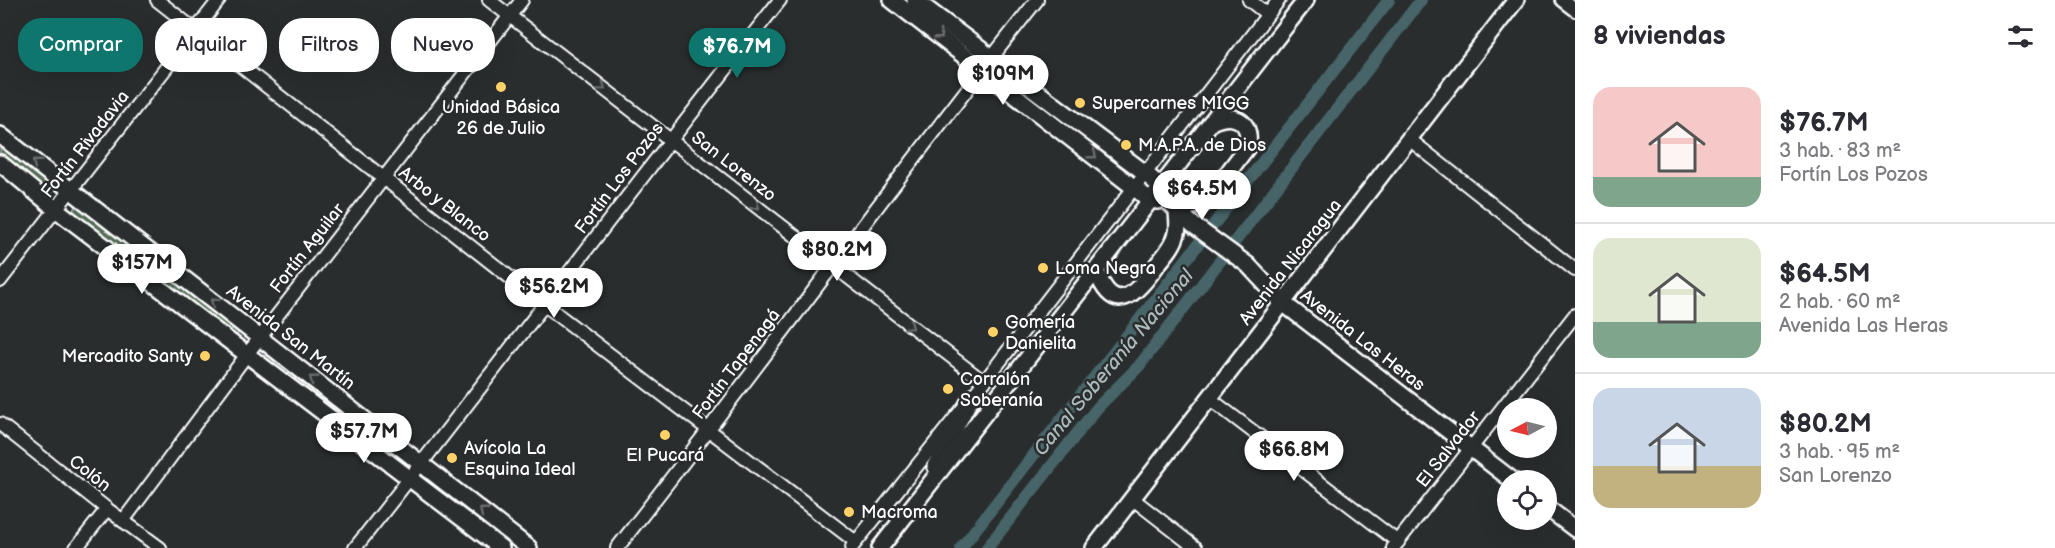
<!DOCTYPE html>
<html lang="es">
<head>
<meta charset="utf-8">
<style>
	body { margin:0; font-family:"Balsamiq Sans",sans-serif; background:#f2f2f3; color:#2b2b33; height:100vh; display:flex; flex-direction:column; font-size:22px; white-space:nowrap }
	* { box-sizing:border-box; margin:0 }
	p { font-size:20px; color:#7c7c81 }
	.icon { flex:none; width:33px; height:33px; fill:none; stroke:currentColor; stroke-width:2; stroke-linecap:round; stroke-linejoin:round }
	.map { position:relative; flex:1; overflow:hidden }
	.sheet { display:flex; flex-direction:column; background:#fff; width:480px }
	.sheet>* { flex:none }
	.guide { position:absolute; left:18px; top:18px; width:570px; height:54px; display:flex; gap:12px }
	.needle { width:39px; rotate:263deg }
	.fabs { position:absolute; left:1497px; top:398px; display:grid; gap:12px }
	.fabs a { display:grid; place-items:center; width:60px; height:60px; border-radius:50%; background:#fff; box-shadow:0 6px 24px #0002; font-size:30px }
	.price { position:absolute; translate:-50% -51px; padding:0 14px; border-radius:21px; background:#fff; color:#222; font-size:20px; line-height:39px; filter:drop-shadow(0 2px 3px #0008) }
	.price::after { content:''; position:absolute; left:50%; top:36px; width:18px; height:14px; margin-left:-9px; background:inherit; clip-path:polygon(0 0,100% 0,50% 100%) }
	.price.active { background:#0f766e; color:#fff }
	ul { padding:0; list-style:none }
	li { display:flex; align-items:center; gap:18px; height:150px; padding:0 18px }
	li+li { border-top:2px solid #e1e1e2 }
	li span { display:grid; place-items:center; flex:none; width:168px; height:120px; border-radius:18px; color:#555 }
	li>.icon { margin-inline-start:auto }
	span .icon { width:72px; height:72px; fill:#fffc; stroke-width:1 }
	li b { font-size:26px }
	h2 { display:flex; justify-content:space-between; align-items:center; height:72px; padding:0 18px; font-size:26px }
	.pill { padding:0 21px; border-radius:24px; background:#fff; box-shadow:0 6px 24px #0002; font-size:21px; line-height:54px }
	.pill.active { background:#0f766e; color:#fff }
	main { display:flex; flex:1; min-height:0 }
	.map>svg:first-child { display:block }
	.green { fill:#526a57; stroke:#a8b4ab; stroke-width:1.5 }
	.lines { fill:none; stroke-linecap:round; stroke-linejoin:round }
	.canal { stroke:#476569; stroke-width:12 }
	.minor-casing { stroke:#fff; stroke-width:16 }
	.major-casing { stroke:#fff; stroke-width:20 }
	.minor { stroke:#2a2d2e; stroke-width:12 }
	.major { stroke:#2a2d2e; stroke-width:15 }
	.oneway { stroke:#6a6c6d }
	.poi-dot { fill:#ffd166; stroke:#2a2d2e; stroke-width:2 }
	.labels { text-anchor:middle; stroke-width:5; stroke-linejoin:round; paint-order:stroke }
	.poi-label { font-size:18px; fill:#fff; stroke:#2a2d2e; text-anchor:start }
	.street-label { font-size:18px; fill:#fff; stroke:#2a2d2e }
	.water-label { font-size:20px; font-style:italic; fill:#acbabc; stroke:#2a2d2e }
</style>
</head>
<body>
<main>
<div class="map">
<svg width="1575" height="548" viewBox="0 0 1575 548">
	<rect width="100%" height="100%" fill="#2a2d2e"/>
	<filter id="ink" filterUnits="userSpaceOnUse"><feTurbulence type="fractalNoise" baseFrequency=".0167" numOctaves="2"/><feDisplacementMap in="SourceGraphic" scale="12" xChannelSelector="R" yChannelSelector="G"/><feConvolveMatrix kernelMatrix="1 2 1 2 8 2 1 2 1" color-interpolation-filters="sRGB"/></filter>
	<g filter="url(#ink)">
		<g class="green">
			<polygon points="0,146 51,186 47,191 0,155"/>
			<polygon points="77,205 239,332 235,338 72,211"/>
			<polygon points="268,352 405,457 401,463 264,358"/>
		</g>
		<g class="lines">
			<g class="canal">
				<polyline points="961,548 1389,0"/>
				<polyline points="987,548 1098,407 1139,366 1421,0"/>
			</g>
			<g class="minor-casing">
				<g id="minor">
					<polyline points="157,0 545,305 856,542"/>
					<polyline points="489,0 984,382"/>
					<polyline points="1249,0 1267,14"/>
					<polyline points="1562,0 1575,10"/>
					<polyline points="1409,139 1575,270"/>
					<polyline points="0,281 219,0"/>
					<polyline points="1209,398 1398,542"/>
					<polyline points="0,424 107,509 160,548"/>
					<polyline points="1133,499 1196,548"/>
					<polyline points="123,521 248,353 522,0"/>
					<polyline points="852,547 984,382 1279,0"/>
					<polyline points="76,548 107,509"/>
					<path d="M 355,548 C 498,367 637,182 780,0"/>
					<path d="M 617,548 C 759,367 894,180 1037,0"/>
					<polyline points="1393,548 1575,315"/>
				</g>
			</g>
			<g class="major-casing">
				<g id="major">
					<polyline points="892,0 1150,200 1158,201"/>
					<polyline points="915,0 1145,173 1161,187 1167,201 1193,225 1248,265 1283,303 1512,480"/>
					<polyline points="0,135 529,548"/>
					<polyline points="0,163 57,210 501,548"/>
					<path d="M 1096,270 C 1114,319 1136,294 1157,265 C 1164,256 1174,246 1177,233 C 1179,226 1177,217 1177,210 L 1205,203 L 1248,146 C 1251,119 1233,112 1211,122"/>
					<polyline points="935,466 970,400"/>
					<polyline points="1546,507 1575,529"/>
					<polyline points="880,548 1306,0"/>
					<polyline points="1094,548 1516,0"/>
				</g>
			</g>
			<use href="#minor" class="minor"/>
			<use href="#major" class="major"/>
		</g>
		<defs><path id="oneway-chevron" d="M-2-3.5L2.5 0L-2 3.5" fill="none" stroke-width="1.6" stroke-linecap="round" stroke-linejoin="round" transform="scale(1.5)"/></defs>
		<g class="oneway">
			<use href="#oneway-chevron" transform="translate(939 36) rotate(38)"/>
			<use href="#oneway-chevron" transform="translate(602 87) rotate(37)"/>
			<use href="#oneway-chevron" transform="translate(1093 155) rotate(38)"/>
			<use href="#oneway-chevron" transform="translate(36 163) rotate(-142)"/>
			<use href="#oneway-chevron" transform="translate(756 206) rotate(38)"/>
			<use href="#oneway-chevron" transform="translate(214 302) rotate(-142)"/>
			<use href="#oneway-chevron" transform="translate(910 326) rotate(37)"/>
			<use href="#oneway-chevron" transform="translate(313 379) rotate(-143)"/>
			<use href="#oneway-chevron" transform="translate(483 511) rotate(-141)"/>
		</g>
	</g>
	<g class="poi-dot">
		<circle cx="501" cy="87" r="6"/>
		<circle cx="1080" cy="103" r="6"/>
		<circle cx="1126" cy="145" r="6"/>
		<circle cx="1043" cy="268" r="6"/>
		<circle cx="993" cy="332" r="6"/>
		<circle cx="205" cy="356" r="6"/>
		<circle cx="948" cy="389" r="6"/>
		<circle cx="665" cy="435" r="6"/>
		<circle cx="452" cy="458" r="6"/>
		<circle cx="849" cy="512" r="6"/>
	</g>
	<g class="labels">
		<g class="poi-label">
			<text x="1092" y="109">Supercarnes MIGG</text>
			<text x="501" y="113" text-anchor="middle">Unidad Básica<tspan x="501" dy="21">26 de Julio</tspan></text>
			<text x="1138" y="151">M.A.P.A. de Dios</text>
			<text x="1055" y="274">Loma Negra</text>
			<text x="1005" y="328">Gomería<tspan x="1005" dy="21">Danielita</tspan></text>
			<text x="193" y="362" text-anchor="end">Mercadito Santy</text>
			<text x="960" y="385">Corralón<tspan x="960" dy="21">Soberanía</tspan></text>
			<text x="464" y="454">Avícola La<tspan x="464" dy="21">Esquina Ideal</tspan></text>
			<text x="665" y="461" text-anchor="middle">El Pucará</text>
			<text x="861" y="518">Macroma</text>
		</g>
		<g class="street-label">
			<text transform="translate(85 144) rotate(-52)" y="6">Fortín Rivadavia</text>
			<text transform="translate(734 166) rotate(38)" y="6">San Lorenzo</text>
			<text transform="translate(619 178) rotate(-53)" y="6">Fortín Los Pozos</text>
			<text transform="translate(445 204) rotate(38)" y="6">Arbo y Blanco</text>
			<text transform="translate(307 248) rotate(-52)" y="6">Fortín Aguilar</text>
			<text transform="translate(1290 262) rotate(-52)" y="6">Avenida Nicaragua</text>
			<text transform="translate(291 337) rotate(38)" y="6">Avenida San Martín</text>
			<text transform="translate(1363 340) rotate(38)" y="6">Avenida Las Heras</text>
			<text transform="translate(736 364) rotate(-53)" y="6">Fortín Tapenagá</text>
			<text transform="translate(1448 449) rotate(-52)" y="6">El Salvador</text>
			<text transform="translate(90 473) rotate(38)" y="6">Colón</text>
		</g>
		<g class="water-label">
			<text transform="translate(1113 362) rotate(-50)" y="7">Canal Soberanía Nacional</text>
		</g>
	</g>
</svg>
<div class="fabs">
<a><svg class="needle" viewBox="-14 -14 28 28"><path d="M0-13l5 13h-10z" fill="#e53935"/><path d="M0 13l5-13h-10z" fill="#7c7c81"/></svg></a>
<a><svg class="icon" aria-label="locate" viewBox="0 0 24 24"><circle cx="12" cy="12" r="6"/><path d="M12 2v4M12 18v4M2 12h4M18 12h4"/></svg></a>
</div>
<b class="price active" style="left:737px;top:79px">$76.7M</b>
<b class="price" style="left:1003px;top:106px">$109M</b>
<b class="price" style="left:1202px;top:221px">$64.5M</b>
<b class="price" style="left:837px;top:282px">$80.2M</b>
<b class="price" style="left:142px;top:295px">$157M</b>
<b class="price" style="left:554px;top:319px">$56.2M</b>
<b class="price" style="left:364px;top:464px">$57.7M</b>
<b class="price" style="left:1294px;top:482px">$66.8M</b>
<div class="guide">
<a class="pill active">Comprar</a>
<a class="pill">Alquilar</a>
<a class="pill">Filtros</a>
<a class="pill">Nuevo</a>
</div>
</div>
<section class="sheet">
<h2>8 viviendas<svg class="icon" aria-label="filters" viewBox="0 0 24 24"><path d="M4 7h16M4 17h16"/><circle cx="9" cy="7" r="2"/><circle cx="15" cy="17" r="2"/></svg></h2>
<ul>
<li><span style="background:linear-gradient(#f6c9c9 75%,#7fa58c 0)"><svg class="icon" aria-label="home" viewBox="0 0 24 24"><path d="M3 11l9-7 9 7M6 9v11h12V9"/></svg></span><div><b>$76.7M</b><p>3 hab. · 83 m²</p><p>Fortín Los Pozos</p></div></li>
<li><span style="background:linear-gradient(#dfe7d0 70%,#7fa58c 0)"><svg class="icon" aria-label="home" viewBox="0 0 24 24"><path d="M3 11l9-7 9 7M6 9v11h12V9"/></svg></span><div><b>$64.5M</b><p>2 hab. · 60 m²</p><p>Avenida Las Heras</p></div></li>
<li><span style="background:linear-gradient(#c9d6e8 65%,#c2b280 0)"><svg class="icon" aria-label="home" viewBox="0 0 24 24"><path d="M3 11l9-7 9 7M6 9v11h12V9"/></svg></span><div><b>$80.2M</b><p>3 hab. · 95 m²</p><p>San Lorenzo</p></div></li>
</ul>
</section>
</main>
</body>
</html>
